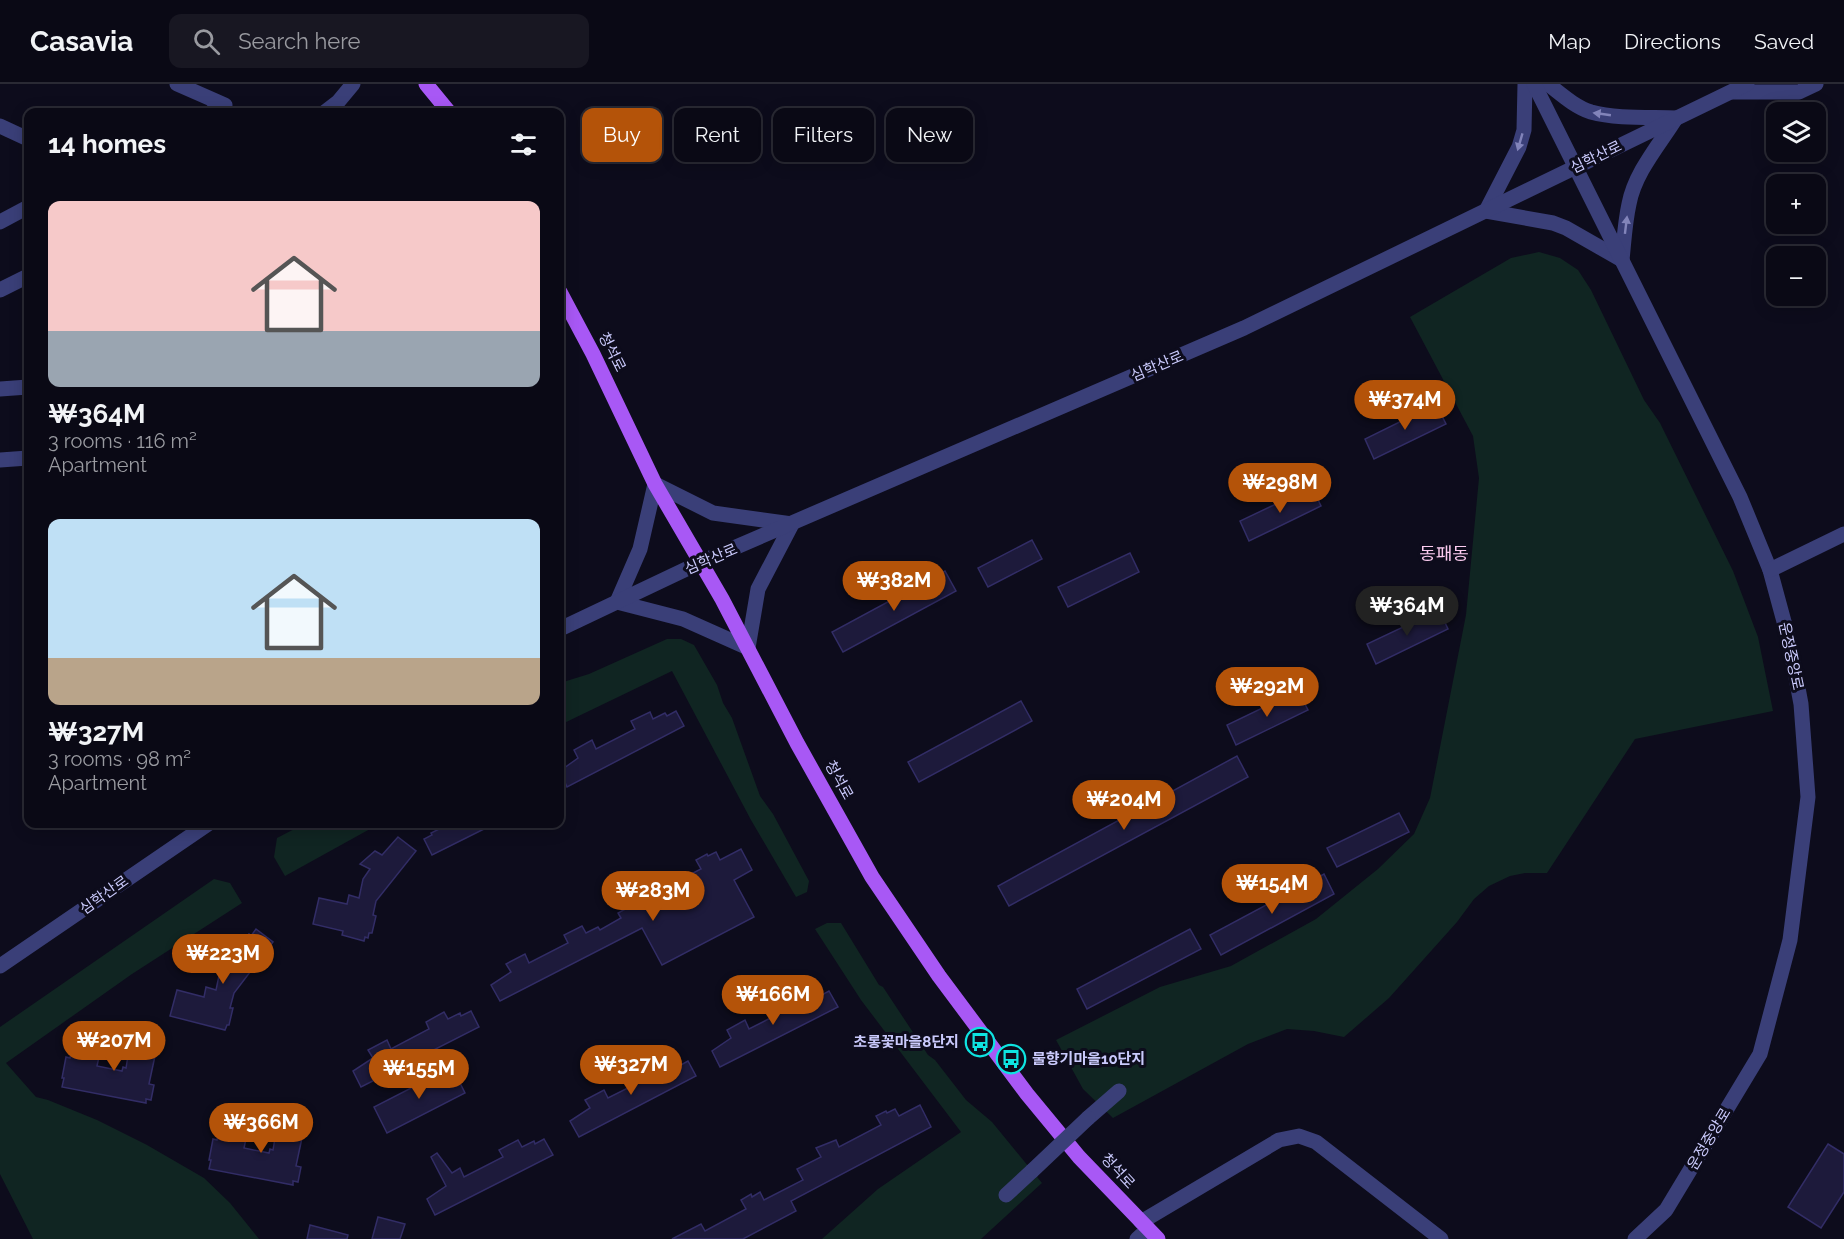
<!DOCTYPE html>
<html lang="en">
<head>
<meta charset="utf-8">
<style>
	body { margin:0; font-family:Raleway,"Noto Sans KR",sans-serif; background:#181722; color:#f1f3f6; height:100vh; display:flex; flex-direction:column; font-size:22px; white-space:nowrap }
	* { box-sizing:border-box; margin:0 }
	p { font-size:20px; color:#999aa0 }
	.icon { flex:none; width:33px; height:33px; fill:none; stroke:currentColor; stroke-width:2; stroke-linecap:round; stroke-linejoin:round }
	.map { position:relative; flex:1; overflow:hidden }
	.drawer { position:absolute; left:24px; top:24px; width:540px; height:720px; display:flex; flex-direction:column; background:#0a0915; border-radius:12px; box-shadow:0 3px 15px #0003,0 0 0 2px #2a2a34 }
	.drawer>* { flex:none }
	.top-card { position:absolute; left:582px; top:24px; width:570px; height:54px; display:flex; gap:12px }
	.controls { position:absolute; left:1766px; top:18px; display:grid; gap:12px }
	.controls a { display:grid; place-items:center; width:60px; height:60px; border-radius:12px; background:#0a0915; box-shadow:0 3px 15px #0003,0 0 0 2px #2a2a34; font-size:30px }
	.price { position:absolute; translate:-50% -51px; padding:0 14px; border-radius:21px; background:#b45309; color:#fff; font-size:20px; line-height:39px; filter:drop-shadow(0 2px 3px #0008) }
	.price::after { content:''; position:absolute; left:50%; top:36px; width:18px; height:14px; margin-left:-9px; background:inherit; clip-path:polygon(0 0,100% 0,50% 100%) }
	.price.selected { background:#222; color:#fff }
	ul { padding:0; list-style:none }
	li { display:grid; align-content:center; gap:12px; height:318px; padding:0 24px }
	li span { display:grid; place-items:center; height:186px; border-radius:12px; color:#555 }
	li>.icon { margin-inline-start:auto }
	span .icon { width:108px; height:108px; fill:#fffc; stroke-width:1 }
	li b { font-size:26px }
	h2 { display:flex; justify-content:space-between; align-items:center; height:72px; padding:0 24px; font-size:26px }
	.tag { padding:0 21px; border-radius:12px; background:#0a0915; box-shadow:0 3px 15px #0003,0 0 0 2px #2a2a34; font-size:21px; line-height:54px }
	.tag.selected { background:#b45309; color:#fff }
	header { display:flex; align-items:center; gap:36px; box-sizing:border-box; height:84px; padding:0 30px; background:#0a0915; border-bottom:2px solid #2a2a34 }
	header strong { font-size:28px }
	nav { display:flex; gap:33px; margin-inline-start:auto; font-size:21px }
	.search { width:420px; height:54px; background:#181722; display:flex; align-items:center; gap:15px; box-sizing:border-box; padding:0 21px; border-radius:12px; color:#999aa0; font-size:22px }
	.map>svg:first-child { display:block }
	.green { fill:#102522 }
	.building { fill:#1d1a3b; stroke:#322d66; stroke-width:1.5 }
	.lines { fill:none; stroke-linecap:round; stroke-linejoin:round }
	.minor { stroke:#3a3f78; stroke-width:15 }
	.major { stroke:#a858f5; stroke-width:15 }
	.minor-bridge { stroke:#3a3f78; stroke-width:15 }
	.oneway { fill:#8284ba }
	.labels { text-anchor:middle; stroke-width:6; stroke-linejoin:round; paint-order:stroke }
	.street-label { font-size:15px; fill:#cacafc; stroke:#0d0c1c }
	.poi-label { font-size:15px; font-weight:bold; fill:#cacafc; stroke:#0d0c1c; text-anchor:end }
	.quarter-label { font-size:18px; fill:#fcccf0; stroke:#0d0c1c }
</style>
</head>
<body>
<header>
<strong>Casavia</strong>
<div class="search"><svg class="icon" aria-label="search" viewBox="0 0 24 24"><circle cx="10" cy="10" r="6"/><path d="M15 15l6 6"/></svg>Search here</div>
<nav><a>Map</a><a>Directions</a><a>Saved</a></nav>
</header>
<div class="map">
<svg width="1844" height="1155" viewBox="0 0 1844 1155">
	<rect width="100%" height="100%" fill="#0d0c1c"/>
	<g class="green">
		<polygon points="1539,168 1560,174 1578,186 1591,206 1644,316 1660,339 1733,487 1758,553 1773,627 1635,655 1547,789 1525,789 1510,792 1489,802 1474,815 1457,838 1389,914 1344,953 1314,947 1287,945 1248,960 1113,1034 1083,1005 1056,956 1160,903 1231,882 1316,835 1378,785 1414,750 1430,714 1466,531 1479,394 1473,352 1410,233 1511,174"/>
		<polygon points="667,555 681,555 694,561 717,601 723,619 732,634 760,712 773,730 809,797 807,808 796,813 751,736 672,587 560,641 560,599 589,590"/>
		<polygon points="304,740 379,740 285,792 274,773 277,754"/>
		<polygon points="214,795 230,799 242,819 132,890 6,979 36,1013 48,1016 97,1036 147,1061 204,1094 230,1119 259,1155 33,1155 0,1090 0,943"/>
		<polygon points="827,839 841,839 879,901 883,903 928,971 935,976 966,1016 992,1038 1042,1099 981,1155 822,1155 878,1105 961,1048 861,916 815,845"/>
	</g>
	<g class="building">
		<polygon points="1436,320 1446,340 1374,375 1365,355"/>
		<polygon points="1312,403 1321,422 1249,457 1240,437"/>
		<polygon points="1032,456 1042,475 988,503 978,484"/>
		<polygon points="1130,469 1139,488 1068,523 1058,503"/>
		<polygon points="945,487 956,507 843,568 832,548"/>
		<polygon points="1439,526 1448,545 1376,580 1367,560"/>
		<polygon points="1298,607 1308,626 1236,661 1227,641"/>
		<polygon points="1021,617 1032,637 919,698 908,678"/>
		<polygon points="676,627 684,642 567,703 560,687 578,674 574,666 592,656 596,665 635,645 631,637 650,628 653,635 665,629 667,632"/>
		<polygon points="1237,672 1248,693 1009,822 998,802"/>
		<polygon points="1399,729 1409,748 1337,783 1327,764"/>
		<polygon points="449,740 494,740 432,771 424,755 432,751 431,749"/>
		<polygon points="398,753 416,767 376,817 373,831 376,832 372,849 369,849 368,854 365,853 364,857 342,851 343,847 313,840 319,814 347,820 349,811 359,814 363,795 370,785 360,780 375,767 382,771"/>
		<polygon points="741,765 752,786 734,796 754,833 662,881 642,844 500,917 491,901 511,888 506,880 525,870 529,879 568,859 564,851 582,842 586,849 598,843 600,846 621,834 618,829 642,816 637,807 657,800 660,806 701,785 696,776 707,770 708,772 716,768 720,776"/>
		<polygon points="1324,790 1334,810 1221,871 1210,851"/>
		<polygon points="256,845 273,858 234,909 230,924 233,924 229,941 227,941 225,946 170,932 177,906 204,913 206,903 216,906 220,887 228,877 218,872 232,859 239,863 249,850 251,852"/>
		<polygon points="1190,845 1201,865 1087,925 1077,905"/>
		<polygon points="829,907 838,923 720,983 712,967 731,954 727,946 745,936 749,945 788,925 784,918 803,908 807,915 819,909 820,912"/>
		<polygon points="471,927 479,943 361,1003 353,987 373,974 368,966 387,956 391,965 429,945 426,938 444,928 448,935 460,929 461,932"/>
		<polygon points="136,949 159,953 149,1000 154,1001 151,1016 146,1015 146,1019 62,1003 64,994 62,994 66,973 70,974 72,963 100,968 97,982 122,987 123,983 126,984 128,972 131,973"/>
		<polygon points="688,977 696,992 579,1053 570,1037 590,1024 585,1016 604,1006 608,1014 646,995 643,987 661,978 665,985 677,979 679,982"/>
		<polygon points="452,983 465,1009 387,1049 374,1023"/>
		<polygon points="920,1021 931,1043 791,1117 796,1127 743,1155 672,1155 701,1140 705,1147 746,1125 741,1116 751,1110 752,1113 760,1108 764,1116 803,1096 797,1085 821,1073 816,1064 836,1056 839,1063 881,1041 876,1032 886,1027 887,1029 895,1025 899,1032"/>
		<polygon points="283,1031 306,1035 296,1082 301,1083 298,1098 293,1097 293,1101 209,1085 211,1076 209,1076 213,1055 217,1056 219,1044 247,1050 244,1064 269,1069 270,1065 273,1066 275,1054 278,1055"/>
		<polygon points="544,1055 553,1071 435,1131 427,1115 446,1102 431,1073 437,1069 452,1089 460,1084 464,1093 503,1073 499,1066 518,1056 522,1063 534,1057 535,1060"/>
		<polygon points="1828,1060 1844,1070 1844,1108 1821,1144 1788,1123"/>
		<polygon points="378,1133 405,1140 400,1155 372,1155"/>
		<polygon points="310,1141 348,1151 347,1155 307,1155"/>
	</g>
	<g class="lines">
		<g class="minor">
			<polyline points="177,0 225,21 211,28"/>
			<path d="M 1525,0 L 1524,46 L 1519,63 L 1486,127 L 1553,139 L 1566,144 L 1622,176 C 1624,157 1625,138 1629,120 C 1635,88 1660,60 1676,34 C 1651,33 1616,35 1591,28 C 1575,23 1561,10 1548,0"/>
			<polyline points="1534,0 1740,413 1770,486 1789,556 1801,620 1808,713 1790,856 1760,970 1666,1126 1635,1155"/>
			<polyline points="1733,8 1799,8 1816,0"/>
			<polyline points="325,28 338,18 353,0"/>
			<polyline points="0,42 28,55"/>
			<polyline points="0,138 28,123"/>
			<polyline points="0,206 28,192"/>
			<polyline points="0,305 28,303"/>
			<polyline points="0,376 28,374"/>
			<polygon points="655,400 713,429 792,440 758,505 748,564 683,535 617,518 640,465"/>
			<polyline points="1770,486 1844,450"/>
			<polyline points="560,545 699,479 1244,244 1747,0"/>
			<polyline points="0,882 208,740"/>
			<polyline points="1088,1034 1119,1007"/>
			<polyline points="1006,1111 1032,1087"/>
			<polyline points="1141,1138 1279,1056 1299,1052 1316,1058 1441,1155"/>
			<polyline points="1137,1155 1148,1145"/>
		</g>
		<g class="major">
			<polyline points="426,0 449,28"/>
			<polyline points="560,208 593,270 655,400 722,515 797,659 872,793 939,892 1027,1010 1079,1073 1158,1155"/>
		</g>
		<polyline class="minor-bridge" points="1032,1087 1088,1034"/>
	</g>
	<defs><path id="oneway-solid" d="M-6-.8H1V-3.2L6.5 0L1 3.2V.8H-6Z" transform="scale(1.5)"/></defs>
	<g class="oneway">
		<use href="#oneway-solid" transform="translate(1602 30) rotate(-172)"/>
		<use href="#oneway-solid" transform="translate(1520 58) rotate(106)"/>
		<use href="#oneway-solid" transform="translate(1626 141) rotate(-83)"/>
	</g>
	<defs>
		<g id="bus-ring" transform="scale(1.5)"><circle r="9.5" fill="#0d0c1c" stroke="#0ee4e1" stroke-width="1.5"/><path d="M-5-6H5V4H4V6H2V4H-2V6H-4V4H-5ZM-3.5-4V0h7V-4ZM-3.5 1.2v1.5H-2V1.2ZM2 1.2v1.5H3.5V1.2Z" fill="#0ee4e1"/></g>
	</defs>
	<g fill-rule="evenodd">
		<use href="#bus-ring" x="980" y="958"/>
		<use href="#bus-ring" x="1011" y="975"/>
	</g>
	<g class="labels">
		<g class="street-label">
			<text transform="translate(1596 73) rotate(-26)" y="5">심학산로</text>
			<text transform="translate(612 268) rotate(63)" y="5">청석로</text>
			<text transform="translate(1157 282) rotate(-23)" y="5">심학산로</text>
			<text transform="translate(711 475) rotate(-23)" y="5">심학산로</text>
			<text transform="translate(1791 572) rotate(78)" y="5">운정중앙로</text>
			<text transform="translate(839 696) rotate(61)" y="5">청석로</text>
			<text transform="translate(104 811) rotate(-35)" y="5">심학산로</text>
			<text transform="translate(1709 1055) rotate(-59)" y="5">운정중앙로</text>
			<text transform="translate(1118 1087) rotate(47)" y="5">청석로</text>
		</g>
		<g class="poi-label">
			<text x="959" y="963">초롱꽃마을8단지</text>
			<text x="1032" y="980" text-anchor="start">물향기마을10단지</text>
		</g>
		<g class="quarter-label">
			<text x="1444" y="476">동패동</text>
		</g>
	</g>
</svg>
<div class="controls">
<a><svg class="icon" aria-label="layers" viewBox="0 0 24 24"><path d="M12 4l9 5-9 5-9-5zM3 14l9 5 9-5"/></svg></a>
<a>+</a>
<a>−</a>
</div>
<b class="price" style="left:1405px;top:347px">₩374M</b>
<b class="price" style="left:1280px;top:430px">₩298M</b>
<b class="price" style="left:894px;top:528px">₩382M</b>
<b class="price selected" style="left:1407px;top:553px">₩364M</b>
<b class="price" style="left:1267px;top:634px">₩292M</b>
<b class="price" style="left:1124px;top:747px">₩204M</b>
<b class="price" style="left:1272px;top:831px">₩154M</b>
<b class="price" style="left:653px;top:838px">₩283M</b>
<b class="price" style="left:223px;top:901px">₩223M</b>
<b class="price" style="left:773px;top:942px">₩166M</b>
<b class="price" style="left:114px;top:988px">₩207M</b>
<b class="price" style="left:631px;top:1012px">₩327M</b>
<b class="price" style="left:419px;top:1016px">₩155M</b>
<b class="price" style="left:261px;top:1070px">₩366M</b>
<div class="top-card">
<a class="tag selected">Buy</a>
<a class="tag">Rent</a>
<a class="tag">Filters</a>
<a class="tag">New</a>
</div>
<section class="drawer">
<h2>14 homes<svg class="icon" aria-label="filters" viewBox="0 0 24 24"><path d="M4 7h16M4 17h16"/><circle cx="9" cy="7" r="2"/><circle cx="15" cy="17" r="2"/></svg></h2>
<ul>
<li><span style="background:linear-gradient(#f6c9c9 70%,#9aa5b1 0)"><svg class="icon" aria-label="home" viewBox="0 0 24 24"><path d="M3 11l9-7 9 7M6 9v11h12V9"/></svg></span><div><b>₩364M</b><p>3 rooms · 116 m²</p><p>Apartment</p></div></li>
<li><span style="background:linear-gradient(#bfe0f5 75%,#b9a48a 0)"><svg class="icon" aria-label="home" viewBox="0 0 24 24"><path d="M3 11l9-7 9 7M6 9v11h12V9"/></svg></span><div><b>₩327M</b><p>3 rooms · 98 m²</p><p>Apartment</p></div></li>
</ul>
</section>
</div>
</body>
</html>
